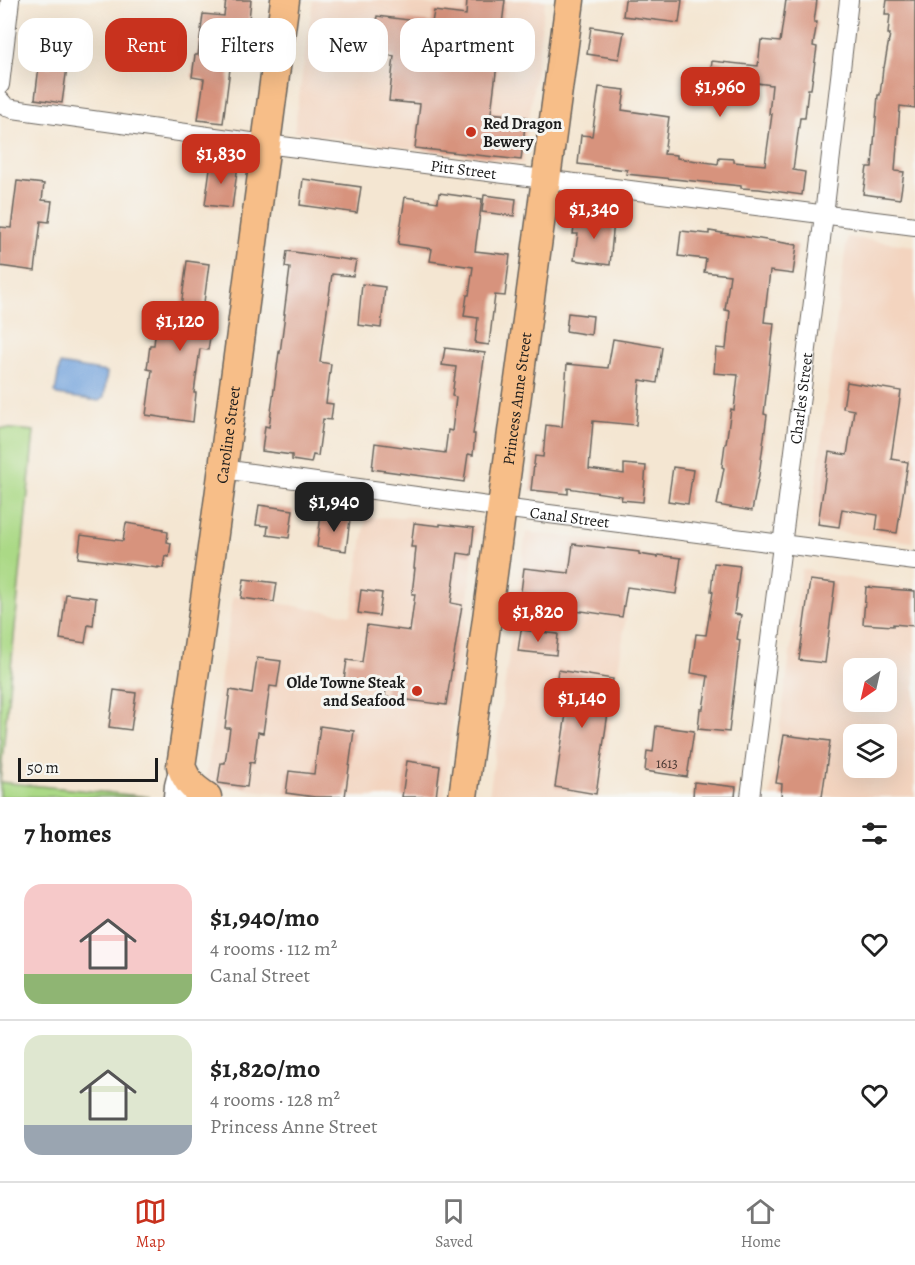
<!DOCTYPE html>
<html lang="en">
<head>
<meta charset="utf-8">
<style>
	body { margin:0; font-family:Alegreya,serif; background:#f6f6f6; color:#222; height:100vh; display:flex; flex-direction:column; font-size:22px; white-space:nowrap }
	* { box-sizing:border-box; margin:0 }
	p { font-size:20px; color:#767676 }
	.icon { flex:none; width:33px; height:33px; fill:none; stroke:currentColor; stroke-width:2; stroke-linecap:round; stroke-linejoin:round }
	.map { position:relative; height:797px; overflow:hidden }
	.details { display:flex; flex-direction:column; background:#fff; flex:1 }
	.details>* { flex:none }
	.banner { position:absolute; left:18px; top:18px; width:600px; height:54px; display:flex; gap:12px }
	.needle { width:39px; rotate:214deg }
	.fabs { position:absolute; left:843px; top:658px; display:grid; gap:12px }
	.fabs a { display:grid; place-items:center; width:54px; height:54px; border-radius:12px; background:#fff; box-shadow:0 6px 24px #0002; font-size:30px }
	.scale { position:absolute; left:18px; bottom:15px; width:140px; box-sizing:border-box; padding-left:6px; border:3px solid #1c1c1c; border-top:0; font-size:16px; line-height:21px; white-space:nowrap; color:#1c1c1c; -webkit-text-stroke:4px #f6f6f2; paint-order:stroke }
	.price { position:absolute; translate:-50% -51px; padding:0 14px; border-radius:12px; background:#c8321e; color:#fff; font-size:20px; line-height:39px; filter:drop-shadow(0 2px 3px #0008) }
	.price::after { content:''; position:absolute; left:50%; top:36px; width:18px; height:14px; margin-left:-9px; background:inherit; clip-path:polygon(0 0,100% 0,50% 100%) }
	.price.on { background:#222; color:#fff }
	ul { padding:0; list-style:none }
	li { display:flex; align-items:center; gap:18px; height:150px; padding:0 24px }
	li+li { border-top:2px solid #e0e0e0 }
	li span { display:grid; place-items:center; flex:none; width:168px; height:120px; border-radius:18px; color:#555 }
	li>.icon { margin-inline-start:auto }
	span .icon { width:72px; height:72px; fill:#fffc; stroke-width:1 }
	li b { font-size:26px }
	h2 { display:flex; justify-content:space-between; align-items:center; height:72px; padding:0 24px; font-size:26px }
	.chip { padding:0 21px; border-radius:18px; background:#fff; box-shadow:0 6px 24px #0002; font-size:21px; line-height:54px }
	.chip.on { background:#c8321e; color:#fff }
	.dock { display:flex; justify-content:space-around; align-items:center; height:84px; border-top:2px solid #e0e0e0; background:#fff; font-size:16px; color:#767676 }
	.dock a { display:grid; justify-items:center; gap:3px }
	.dock .on { color:#c8321e }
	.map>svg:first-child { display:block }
	.built { fill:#f3d4bf; fill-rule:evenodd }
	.green { fill:#abd986; stroke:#647a51; stroke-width:1.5 }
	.water { fill:#72a2dc; stroke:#475f7c; stroke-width:1.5 }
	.building { fill:#d7937d }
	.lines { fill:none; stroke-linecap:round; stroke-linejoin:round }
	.minor-casing { stroke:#68635c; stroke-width:20 }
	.tertiary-casing { stroke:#68635c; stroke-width:25 }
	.primary-casing { stroke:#68635c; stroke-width:31 }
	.minor { stroke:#fff; stroke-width:18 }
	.tertiary { stroke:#fff; stroke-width:22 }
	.primary { stroke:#f7be88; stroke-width:28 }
	.poi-dot { fill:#c8321e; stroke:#f6f6f2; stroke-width:2 }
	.labels { text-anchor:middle; stroke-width:6; stroke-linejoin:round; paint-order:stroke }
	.number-label { font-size:14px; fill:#4b3a34 }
	.poi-label { font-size:16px; font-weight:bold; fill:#1c1c1c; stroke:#f6f6f2; text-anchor:start }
	.street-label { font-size:16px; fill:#1c1c1c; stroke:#f6f6f2 }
</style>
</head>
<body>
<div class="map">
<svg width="915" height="797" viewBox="0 0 915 797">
	<rect width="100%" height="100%" fill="#f6f6f2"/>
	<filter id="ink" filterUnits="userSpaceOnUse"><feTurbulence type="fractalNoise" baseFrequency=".0167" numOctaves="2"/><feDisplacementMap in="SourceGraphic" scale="12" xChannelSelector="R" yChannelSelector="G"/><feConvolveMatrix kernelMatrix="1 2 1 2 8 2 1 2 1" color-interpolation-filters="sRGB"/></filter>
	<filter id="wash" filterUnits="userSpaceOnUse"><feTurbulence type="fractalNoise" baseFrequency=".008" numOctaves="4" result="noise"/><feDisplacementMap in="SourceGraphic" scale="24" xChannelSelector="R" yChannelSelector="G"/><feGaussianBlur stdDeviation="1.35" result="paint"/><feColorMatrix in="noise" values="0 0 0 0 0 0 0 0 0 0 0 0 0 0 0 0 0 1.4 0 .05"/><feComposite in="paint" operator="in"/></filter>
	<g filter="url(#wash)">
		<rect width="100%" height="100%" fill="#f4e6d2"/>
		<g class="built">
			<polygon points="313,0 378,0 442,6 443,0 545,0 523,164 294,132"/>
			<polygon points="847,237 915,246 915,518 912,542 811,528"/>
			<polygon points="411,517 477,525 444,797 314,797 205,785 233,596 351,615 366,518"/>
			<polygon points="526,532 636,545 600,797 489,797"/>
			<path d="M 802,569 L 915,591 L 915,797 L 770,797 ZM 854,669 L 886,669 L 886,702 L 854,702 ZM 854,735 L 886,735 L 886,768 L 854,768 Z"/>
		</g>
		<polygon class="green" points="0,428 34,431 0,782 150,797 0,797"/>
		<polygon class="water" points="60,364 107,372 104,398 99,401 57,395 55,393"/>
		<g id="blocks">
			<g class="building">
				<polygon points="226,0 251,0 247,39 234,38 223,123 198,120 204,79 192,77 195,55 198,55 203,14 224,16"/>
				<polygon points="467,0 505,0 491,113 526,117 521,160 415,148 420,104 389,101 394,56 372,53 377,16 432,23 434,11 466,15"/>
				<polygon points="625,0 682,0 679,23 623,16"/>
				<polygon points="786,0 817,0 814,22 817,22 813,46 817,47 811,89 808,89 805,118 800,118 793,170 805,172 802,195 759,189 741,188 741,186 626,174 627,170 578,164 581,135 592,136 599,87 625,90 622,110 669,117 664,154 677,155 677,158 718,164 719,158 734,159 734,162 765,165 772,114 769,114 772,85 710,77 712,61 758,66 761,40 780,42"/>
				<polygon points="887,0 915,0 915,108 900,106 895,171 904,172 900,199 863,194 867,167 872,167 878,95 880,95 883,68 884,68 890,34 888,34 890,14 885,14"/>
				<polygon points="591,27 624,32 619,59 587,54"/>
				<polygon points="53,51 69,53 62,103 35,99 39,66 51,67"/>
				<polygon points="211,161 238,165 232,208 205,205"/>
				<polygon points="303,179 361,187 357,213 300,205"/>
				<polygon points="17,181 44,184 42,200 52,201 49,222 41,221 35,271 0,266 0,227 11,228"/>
				<polygon points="439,193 482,199 475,251 510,255 505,296 495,295 489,345 475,343 478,318 464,316 467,295 469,295 473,267 430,261 432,249 398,244 405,197 438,202"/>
				<polygon points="484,195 516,199 514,216 482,212"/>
				<polygon points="576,215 614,220 610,265 574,260 578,234 573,234"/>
				<polygon points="681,231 709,234 709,231 797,245 793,274 770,271 764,322 774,323 764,414 767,415 759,475 752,511 717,505 724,468 722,467 725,444 726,444 731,409 734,410 738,375 714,373 716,348 726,349 730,311 725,310 730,275 704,272 706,259 678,256"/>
				<polygon points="287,251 356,261 353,276 332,274 320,362 331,364 326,403 333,404 331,420 323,419 318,456 313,455 311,463 292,460 292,455 262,451 265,426 269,427 279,352 280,353 285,314 284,314 290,268 285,267"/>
				<polygon points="187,261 209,264 203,310 210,311 207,330 211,331 208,350 200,349 194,393 196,393 193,422 146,415 152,370 147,369 150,345 154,345 156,327 175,330 179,307 181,307"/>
				<polygon points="362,284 385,287 381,328 358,325"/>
				<polygon points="568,313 593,316 591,335 566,331"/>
				<polygon points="613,339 662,347 657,383 640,380 636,425 593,421 589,469 624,474 624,464 646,466 643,502 621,500 622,496 568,488 568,494 531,490 535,456 543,457 546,425 562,427 567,364 608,368"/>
				<polygon points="445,348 485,353 473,434 475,434 473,455 468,454 464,482 372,469 375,443 445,453 448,430 452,431 456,397 452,396 456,367 442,365"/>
				<polygon points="847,382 901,391 891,459 908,462 897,533 876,530 878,515 842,509 839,527 818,524 829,452 847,455 854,410 843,408"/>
				<polygon points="673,467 693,470 688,504 668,501"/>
				<polygon points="259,505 293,510 289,538 267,535 268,526 256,525"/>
				<polygon points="321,515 350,519 346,551 317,547"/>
				<polygon points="126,523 163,529 163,531 168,532 167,542 171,543 169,557 165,556 163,568 158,567 158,568 78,558 81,535 123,541"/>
				<polygon points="414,523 440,526 440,524 474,528 471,555 458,553 451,603 462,605 446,705 385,697 386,686 344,680 347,660 362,662 367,625 410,631 415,594 412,594 415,568 414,568 416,547 411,547"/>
				<polygon points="573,544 639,552 639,554 658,557 658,555 681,558 676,594 627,587 622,617 582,611 582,612 566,610 568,597 521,592 524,568 569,573"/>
				<polygon points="714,563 740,566 734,614 741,615 737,639 740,640 729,732 698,729 700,709 703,709 708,676 691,673 696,634 706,635 713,592 711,591"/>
				<polygon points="244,579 277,583 274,602 241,598"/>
				<polygon points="810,580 835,583 825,663 799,660"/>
				<polygon points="866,587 915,591 915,626 893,624 893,626 863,624"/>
				<polygon points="361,590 382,593 379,616 358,613"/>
				<polygon points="66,594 96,598 93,626 88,625 85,643 60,639"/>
				<polygon points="521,630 558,634 556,655 518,651"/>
				<polygon points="257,658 281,661 277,687 270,686 263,733 258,732 254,763 250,762 247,787 218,783 221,763 225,763 230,728 225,728 230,690 252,694"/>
				<polygon points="558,670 613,679 596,794 555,787 567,707 553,705"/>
				<polygon points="114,690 136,693 131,730 109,727"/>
				<polygon points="320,726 354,731 345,797 315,797 286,793 289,771 314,774"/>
				<polygon points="656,726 694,731 687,777 645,771 647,751 653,752"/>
				<polygon points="784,735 830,741 822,797 781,797 782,784 776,783"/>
				<polygon points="407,761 440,766 436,797 402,797"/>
				<polygon points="694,782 736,787 735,797 693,797"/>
			</g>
		</g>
	</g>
	<g filter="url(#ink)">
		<use href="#blocks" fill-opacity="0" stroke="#68635c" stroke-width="1.5"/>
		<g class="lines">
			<g class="minor-casing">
				<g id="minor">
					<polyline points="0,85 10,0"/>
					<path id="s1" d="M 0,100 L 6,107 L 13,109 L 266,144 L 915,226"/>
					<path id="s2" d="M 223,469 L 502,508 L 915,561"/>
					<path id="s3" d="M 750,797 L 824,215 L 849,0"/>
				</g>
			</g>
			<g class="tertiary-casing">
				<polyline id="tertiary" points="175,797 176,786 181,766"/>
			</g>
			<g class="primary-casing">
				<g id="primary">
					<path id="s4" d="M 207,797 C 192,787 187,782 181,766 C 219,511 251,255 285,0"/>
					<path id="s5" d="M 463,797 L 570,0"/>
				</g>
			</g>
			<use href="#minor" class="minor"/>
			<use href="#tertiary" class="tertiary"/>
			<use href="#primary" class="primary"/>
		</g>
	</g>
	<g class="poi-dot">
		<circle cx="471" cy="132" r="6"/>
		<circle cx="417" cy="691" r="6"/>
	</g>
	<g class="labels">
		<g class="number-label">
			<text x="667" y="768">1613</text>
		</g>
		<g class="poi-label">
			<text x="483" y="129">Red Dragon<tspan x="483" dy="18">Bewery</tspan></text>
			<text x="405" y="688" text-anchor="end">Olde Towne Steak<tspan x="405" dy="18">and Seafood</tspan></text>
		</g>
		<g class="street-label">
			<text dy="6" stroke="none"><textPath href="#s1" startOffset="471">Pitt Street</textPath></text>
			<text dy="6" stroke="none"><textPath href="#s5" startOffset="402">Princess Anne Street</textPath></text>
			<text dy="6" stroke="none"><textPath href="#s3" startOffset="402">Charles Street</textPath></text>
			<text dy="6" stroke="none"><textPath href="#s4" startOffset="376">Caroline Street</textPath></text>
			<text dy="6" stroke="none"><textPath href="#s2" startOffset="350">Canal Street</textPath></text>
		</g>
	</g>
</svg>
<div class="fabs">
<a><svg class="needle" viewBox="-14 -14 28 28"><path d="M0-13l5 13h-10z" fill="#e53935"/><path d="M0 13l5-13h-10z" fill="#767676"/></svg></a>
<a><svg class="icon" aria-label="layers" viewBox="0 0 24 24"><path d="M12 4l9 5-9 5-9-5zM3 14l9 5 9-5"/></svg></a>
</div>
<div class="scale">50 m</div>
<b class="price" style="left:720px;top:118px">$1,960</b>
<b class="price" style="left:221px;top:185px">$1,830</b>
<b class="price" style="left:594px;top:240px">$1,340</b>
<b class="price" style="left:180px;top:352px">$1,120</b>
<b class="price on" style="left:334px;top:533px">$1,940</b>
<b class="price" style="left:538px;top:643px">$1,820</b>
<b class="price" style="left:582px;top:729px">$1,140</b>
<div class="banner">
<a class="chip">Buy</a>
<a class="chip on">Rent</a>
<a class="chip">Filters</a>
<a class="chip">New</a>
<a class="chip">Apartment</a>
</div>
</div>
<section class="details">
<h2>7 homes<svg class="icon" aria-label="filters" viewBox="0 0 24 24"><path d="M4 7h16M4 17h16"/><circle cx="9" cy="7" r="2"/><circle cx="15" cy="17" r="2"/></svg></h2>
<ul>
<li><span style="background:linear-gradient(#f6c9c9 75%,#8fb573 0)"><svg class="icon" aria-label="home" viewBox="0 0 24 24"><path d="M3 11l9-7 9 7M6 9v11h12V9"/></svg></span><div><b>$1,940/mo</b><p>4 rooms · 112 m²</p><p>Canal Street</p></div><svg class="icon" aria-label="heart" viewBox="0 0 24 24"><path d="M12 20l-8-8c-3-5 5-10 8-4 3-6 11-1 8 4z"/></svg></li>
<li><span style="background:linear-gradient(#dfe7d0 75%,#9aa5b1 0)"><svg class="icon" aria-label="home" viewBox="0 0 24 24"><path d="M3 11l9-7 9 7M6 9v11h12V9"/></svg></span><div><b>$1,820/mo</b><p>4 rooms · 128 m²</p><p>Princess Anne Street</p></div><svg class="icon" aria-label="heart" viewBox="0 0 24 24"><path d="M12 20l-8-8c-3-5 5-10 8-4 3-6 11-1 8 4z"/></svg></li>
</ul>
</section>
<nav class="dock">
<a class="on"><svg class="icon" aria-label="map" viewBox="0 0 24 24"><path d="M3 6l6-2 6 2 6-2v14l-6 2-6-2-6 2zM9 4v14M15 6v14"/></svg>Map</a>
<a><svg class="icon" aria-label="saved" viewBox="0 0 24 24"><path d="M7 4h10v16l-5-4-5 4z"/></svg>Saved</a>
<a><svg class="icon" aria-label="home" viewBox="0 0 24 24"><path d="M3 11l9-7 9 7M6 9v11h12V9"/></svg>Home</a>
</nav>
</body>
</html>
